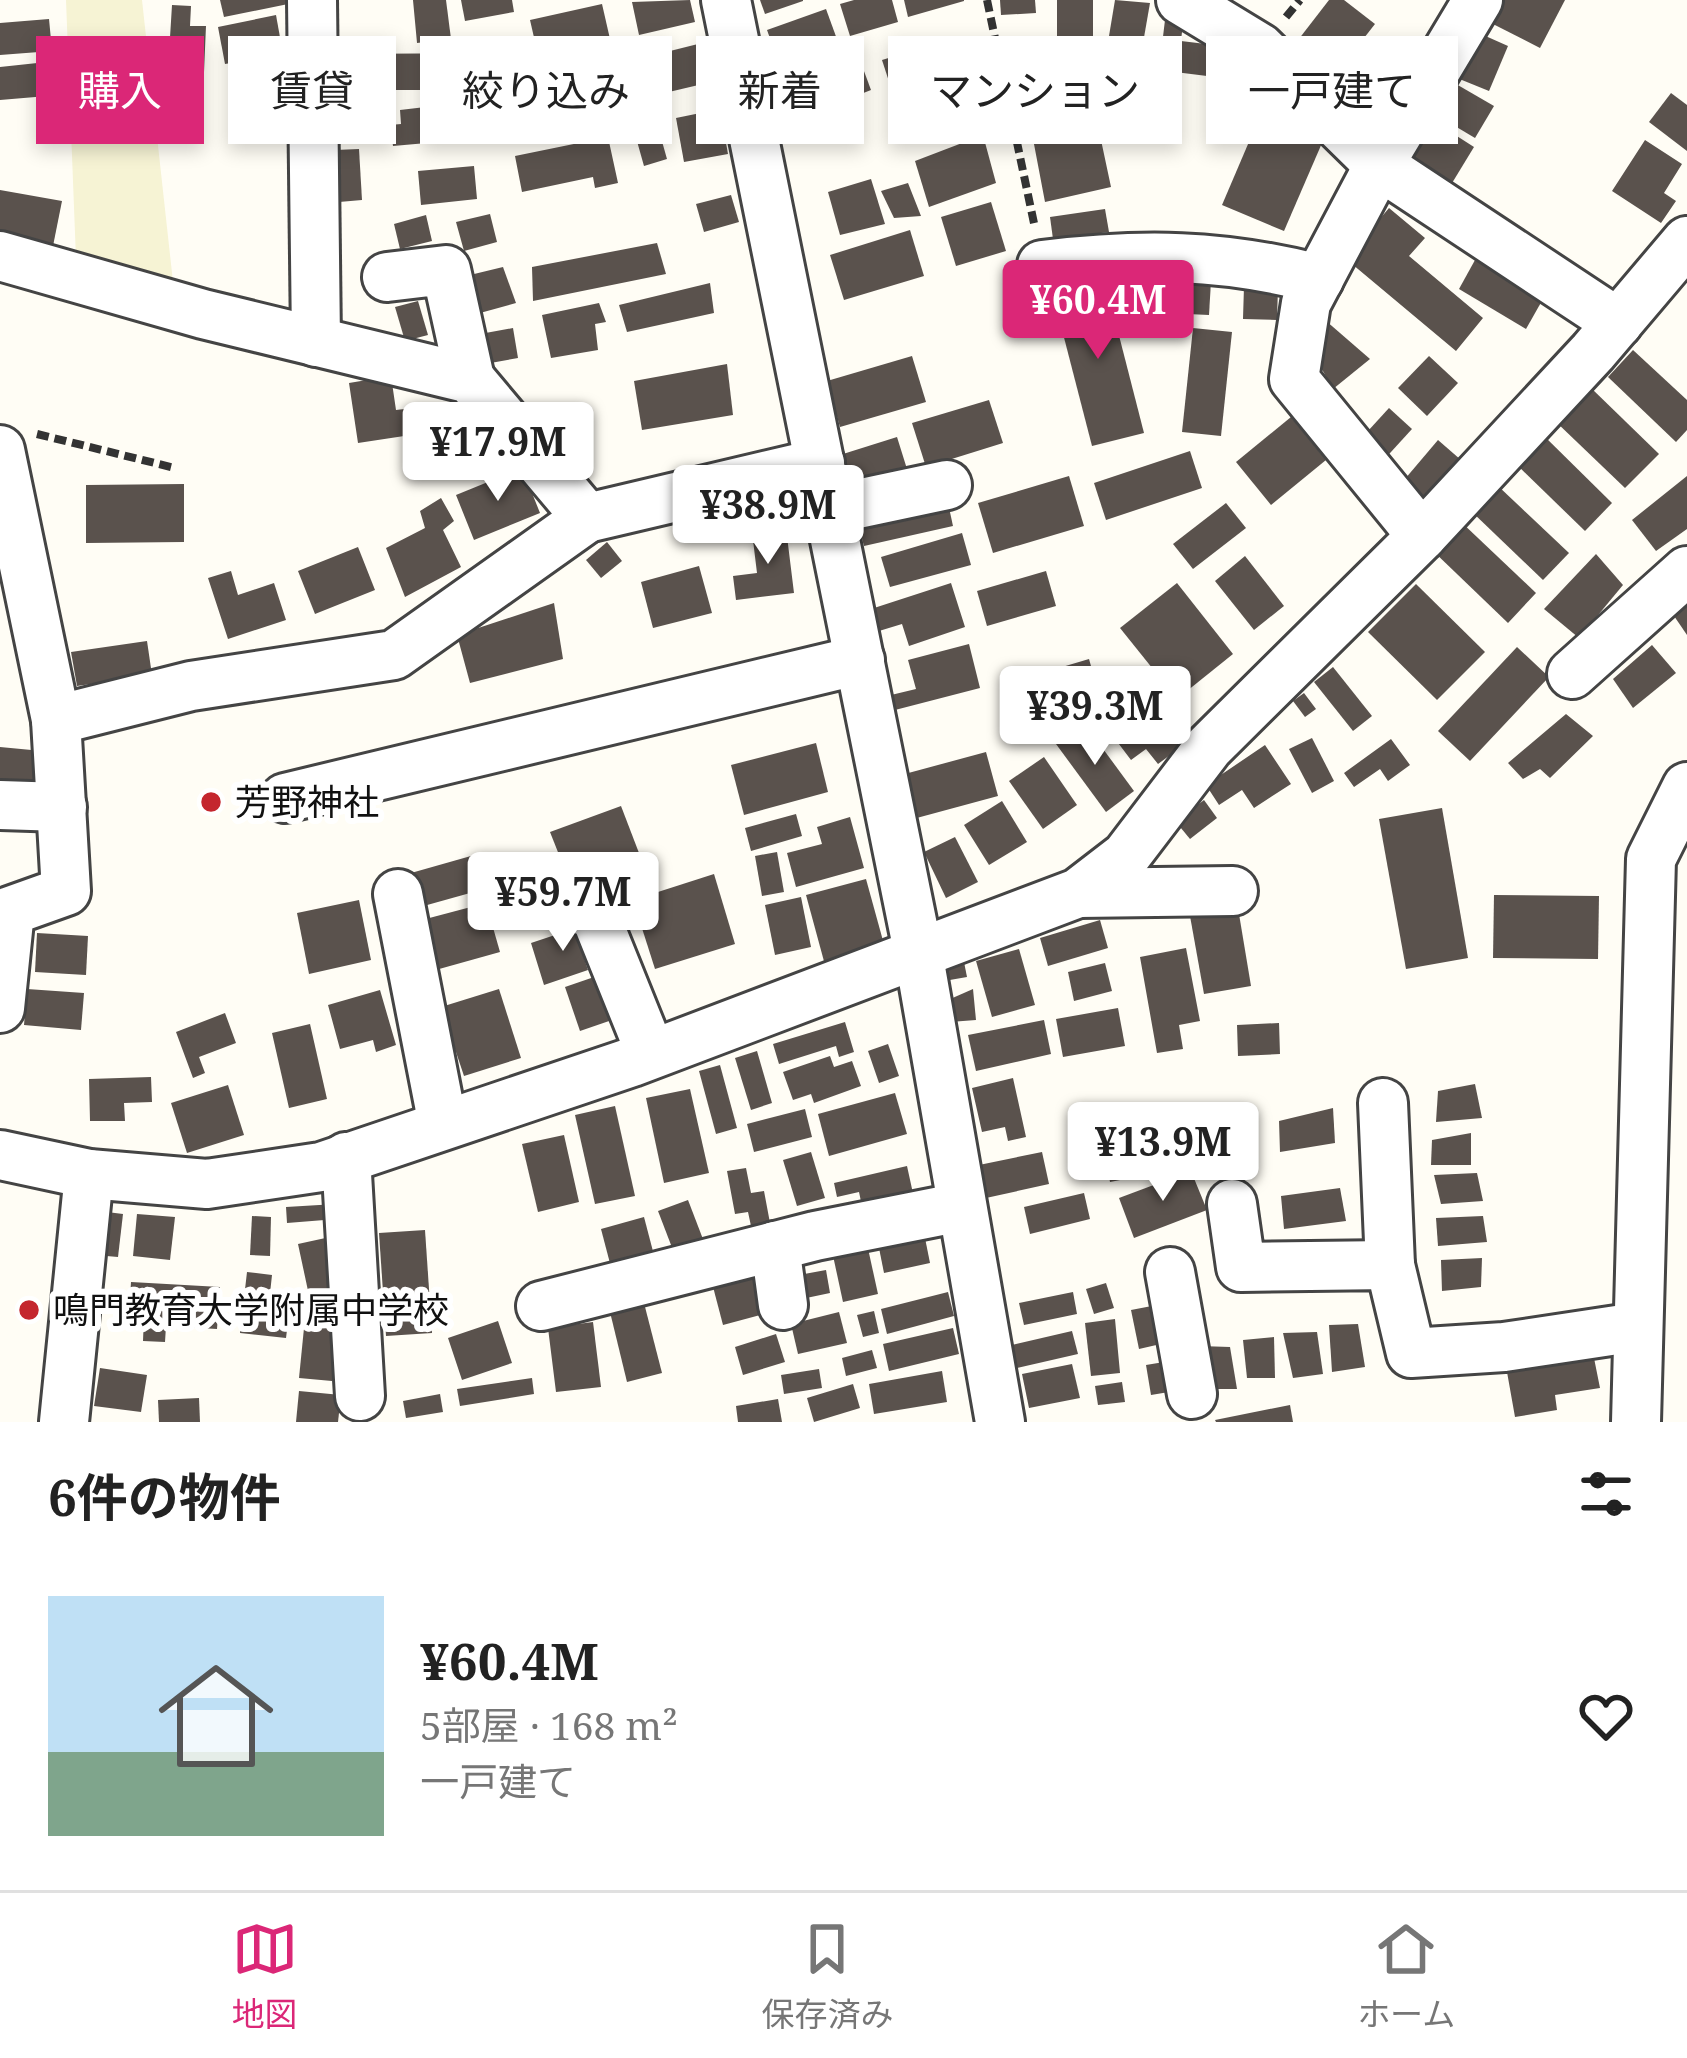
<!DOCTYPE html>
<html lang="ja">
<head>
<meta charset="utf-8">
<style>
	body { margin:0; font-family:"Noto Serif","Noto Sans JP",serif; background:#f2f2f2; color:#222; height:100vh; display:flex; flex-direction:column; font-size:45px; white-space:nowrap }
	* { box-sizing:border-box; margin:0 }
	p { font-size:39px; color:#767676 }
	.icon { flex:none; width:66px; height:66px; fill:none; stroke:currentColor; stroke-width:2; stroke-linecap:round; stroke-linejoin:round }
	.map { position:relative; height:1422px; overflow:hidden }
	.drawer { display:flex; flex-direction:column; background:#fff; flex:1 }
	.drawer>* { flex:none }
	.banner { position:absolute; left:36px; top:36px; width:1617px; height:108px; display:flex; gap:24px }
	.price { position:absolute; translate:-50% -102px; padding:0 27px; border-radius:12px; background:#fff; color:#222; font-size:39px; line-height:78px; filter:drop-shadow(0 3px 6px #0008) }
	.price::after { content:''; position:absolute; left:50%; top:72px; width:36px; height:27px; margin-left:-18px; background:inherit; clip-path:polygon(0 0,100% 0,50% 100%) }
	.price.selected { background:#db2777; color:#fff }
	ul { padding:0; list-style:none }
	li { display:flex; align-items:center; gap:36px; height:300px; padding:0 48px }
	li+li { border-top:3px solid #e0e0e0 }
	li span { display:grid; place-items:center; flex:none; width:336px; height:240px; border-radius:0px; color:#555 }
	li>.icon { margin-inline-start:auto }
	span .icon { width:144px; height:144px; fill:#fffc; stroke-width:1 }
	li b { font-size:51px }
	h2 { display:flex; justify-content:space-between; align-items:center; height:144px; padding:0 48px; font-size:51px }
	.pill { padding:0 42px; border-radius:0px; background:#fff; box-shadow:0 6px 18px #0003; font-size:42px; line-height:108px }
	.pill.selected { background:#db2777; color:#fff }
	.menu { display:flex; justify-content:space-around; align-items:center; height:168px; border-top:3px solid #e0e0e0; background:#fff; font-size:33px; color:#767676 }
	.menu a { display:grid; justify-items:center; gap:6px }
	.menu .selected { color:#db2777 }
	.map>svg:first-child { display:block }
	.farmland { fill:#f6f3d4 }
	.building { fill:#5a524d }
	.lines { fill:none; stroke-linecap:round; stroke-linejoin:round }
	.minor-casing { stroke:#444; stroke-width:54 }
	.path { stroke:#333; stroke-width:8; stroke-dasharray:12 6; stroke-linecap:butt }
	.minor { stroke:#fff; stroke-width:48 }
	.poi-dot { fill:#c4262e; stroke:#fff; stroke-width:4.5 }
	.labels { text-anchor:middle; stroke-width:12; stroke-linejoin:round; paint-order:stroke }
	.poi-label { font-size:36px; fill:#111; stroke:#fff; text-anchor:start }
</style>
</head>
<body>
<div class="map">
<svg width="1687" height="1422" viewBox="0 0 1687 1422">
	<rect width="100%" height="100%" fill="#fffdf5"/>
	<polygon class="farmland" points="66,0 142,0 173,282 76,259"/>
	<g class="building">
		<polygon points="220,0 298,0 298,2 224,17"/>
		<polygon points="413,0 446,0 451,39 417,43"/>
		<polygon points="461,0 512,0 514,12 465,21"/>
		<polygon points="690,0 695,22 639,35 632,2"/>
		<polygon points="760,0 803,0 803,1 765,14"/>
		<polygon points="854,0 892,0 898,22 850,36 840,4"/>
		<polygon points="904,0 964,0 964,1 908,17"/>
		<polygon points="1000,0 1035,0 1036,13 1001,15"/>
		<polygon points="1057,0 1093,0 1093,56 1057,55"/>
		<polygon points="1115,0 1150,3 1139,66 1105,60"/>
		<polygon points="1329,0 1344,0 1375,24 1335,75 1295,44"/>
		<polygon points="1498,0 1565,0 1540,48 1487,21"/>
		<polygon points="602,4 610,39 538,55 530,20"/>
		<polygon points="172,5 191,6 190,26 206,26 204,72 168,70"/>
		<polygon points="826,9 838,42 779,63 767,30"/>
		<polygon points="276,15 283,54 225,64 218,27"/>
		<polygon points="49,19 52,51 0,55 0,23"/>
		<polygon points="1165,20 1183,23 1181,41 1214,45 1212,61 1233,63 1231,79 1159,70"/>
		<polygon points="1481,34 1508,46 1489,91 1457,78"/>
		<polygon points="957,37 969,77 895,100 882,60"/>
		<polygon points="698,44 707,83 635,100 626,62"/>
		<polygon points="507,53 508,90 331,90 331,54"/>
		<polygon points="56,61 59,95 0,100 0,67"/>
		<polygon points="525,62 555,63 554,109 524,109"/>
		<polygon points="613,62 624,96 574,112 564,77"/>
		<polygon points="861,63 871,90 823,109 812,82"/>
		<polygon points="1456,84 1494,106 1475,138 1438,116"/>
		<polygon points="1671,93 1687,105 1687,151 1649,122"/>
		<polygon points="449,100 487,101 486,144 448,143"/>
		<polygon points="434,106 438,142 393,146 390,125 401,124 400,110"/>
		<polygon points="720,109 728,154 684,162 676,118"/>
		<polygon points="1260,116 1322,143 1284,231 1222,205"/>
		<polygon points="656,120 667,159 644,166 633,127"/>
		<polygon points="1071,120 1076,143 1101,140 1111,187 1045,202 1030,123"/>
		<polygon points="1435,122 1474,147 1449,188 1410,164"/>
		<polygon points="983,135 996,183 929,207 915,161"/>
		<polygon points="608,137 618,183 595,188 593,177 522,192 515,156"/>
		<polygon points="1645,140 1682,164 1664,193 1676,201 1661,223 1612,191"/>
		<polygon points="359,149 362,200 339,202 335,150"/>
		<polygon points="474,166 477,199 421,205 418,171"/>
		<polygon points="871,179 885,224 840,235 828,192"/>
		<polygon points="908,183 921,216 894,218 881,191"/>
		<polygon points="0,190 62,201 53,246 0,236"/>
		<polygon points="731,195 739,222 704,232 696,204"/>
		<polygon points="991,202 1006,251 956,266 941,217"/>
		<polygon points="1389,208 1425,238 1409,256 1483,318 1456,351 1346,259"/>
		<polygon points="1105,209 1109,232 1053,239 1050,217"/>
		<polygon points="490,214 497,242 464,251 456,222"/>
		<polygon points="426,215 432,241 400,249 394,224"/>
		<polygon points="910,230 924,276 844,300 830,255"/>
		<polygon points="657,243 666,274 533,301 532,267"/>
		<polygon points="1475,260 1543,299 1526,329 1459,289"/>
		<polygon points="503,267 516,303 480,313 470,275"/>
		<polygon points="1104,277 1144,433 1092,446 1052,291"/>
		<polygon points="1167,278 1211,281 1209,315 1166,313"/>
		<polygon points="710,283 714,313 627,332 619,305"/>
		<polygon points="1244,286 1278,287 1277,320 1243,319"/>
		<polygon points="418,301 428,335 405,341 395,307"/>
		<polygon points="599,303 606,322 595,324 598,350 551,358 542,315"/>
		<polygon points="1325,320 1370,359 1333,389 1311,350"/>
		<polygon points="513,328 518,358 485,364 480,334"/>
		<polygon points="1193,328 1232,332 1221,436 1182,432"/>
		<polygon points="1633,350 1687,400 1687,430 1676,442 1608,377"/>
		<polygon points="912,356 926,402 840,427 827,381"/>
		<polygon points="1429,356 1458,383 1427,416 1398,388"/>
		<polygon points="727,364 733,415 642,430 634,381"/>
		<polygon points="391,376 396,410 421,407 424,433 358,443 349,383"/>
		<polygon points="1589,386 1659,454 1625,488 1554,420"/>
		<polygon points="989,400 1003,443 926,467 912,423"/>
		<polygon points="1389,408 1412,429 1380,464 1357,443"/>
		<polygon points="1291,417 1326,460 1271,505 1236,462"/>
		<polygon points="1540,432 1612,503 1585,531 1513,461"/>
		<polygon points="897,437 907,469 854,487 843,454"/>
		<polygon points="1438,440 1461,460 1422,506 1399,486"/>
		<polygon points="1190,451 1202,488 1106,520 1094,483"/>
		<polygon points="522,468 540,513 474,540 456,495"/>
		<polygon points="1069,476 1084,526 993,553 978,503"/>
		<polygon points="1687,476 1687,529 1656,551 1632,520"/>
		<polygon points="184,484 184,542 86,543 86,485"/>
		<polygon points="1497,485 1569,553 1543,580 1471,511"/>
		<polygon points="789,488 794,516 732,528 726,501"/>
		<polygon points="441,498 454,521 443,530 461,567 405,597 386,548 425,528 420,511"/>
		<polygon points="948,503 953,526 864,546 858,523"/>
		<polygon points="1226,503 1246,528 1193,569 1173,544"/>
		<polygon points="1459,520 1536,593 1508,623 1431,549"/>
		<polygon points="786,528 794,593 736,600 733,576 757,573 752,532"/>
		<polygon points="962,533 971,565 890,587 881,557"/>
		<polygon points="607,542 622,561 601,578 586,560"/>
		<polygon points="358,547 375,590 315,614 298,571"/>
		<polygon points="1596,554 1623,585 1579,638 1544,609"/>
		<polygon points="1245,556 1284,606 1254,630 1215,581"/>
		<polygon points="699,566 712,613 653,628 641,582"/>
		<polygon points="231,571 238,595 274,583 286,620 228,639 208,578"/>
		<polygon points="1046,571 1056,606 987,626 977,591"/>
		<polygon points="951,583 965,627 909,646 902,624 879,631 871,609"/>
		<polygon points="1177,583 1233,654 1177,699 1120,628"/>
		<polygon points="1416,584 1485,652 1437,700 1368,632"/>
		<polygon points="1687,601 1687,635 1672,613"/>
		<polygon points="554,603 563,659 470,683 457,635"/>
		<polygon points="147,641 152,675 77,686 71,652"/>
		<polygon points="969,644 980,688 895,710 891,695 916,689 908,660"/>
		<polygon points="1652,645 1676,673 1633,708 1613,679"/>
		<polygon points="1517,647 1549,677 1470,761 1438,731"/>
		<polygon points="1089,659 1101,701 1028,723 1015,681"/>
		<polygon points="1333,667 1372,716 1353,731 1314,682"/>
		<polygon points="1139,690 1181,747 1158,764 1146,749 1131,760 1100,719"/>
		<polygon points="1304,693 1316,709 1305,717 1293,701"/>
		<polygon points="1566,714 1593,736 1550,778 1540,769 1523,779 1508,763"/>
		<polygon points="1084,723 1134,791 1106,812 1056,744"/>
		<polygon points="1312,738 1334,781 1312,793 1289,749"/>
		<polygon points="1391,739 1410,765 1388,781 1380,769 1354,787 1344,773"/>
		<polygon points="816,743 828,792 744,815 731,765"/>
		<polygon points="1265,745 1291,784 1254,808 1242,790 1219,805 1206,785"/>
		<polygon points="0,747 42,751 39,782 0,779"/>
		<polygon points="986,752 998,796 913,819 901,775"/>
		<polygon points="1044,757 1077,805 1043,829 1009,781"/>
		<polygon points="1204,800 1217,818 1190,839 1176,822"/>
		<polygon points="1002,801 1027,842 989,865 964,825"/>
		<polygon points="621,806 639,853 569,880 550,832"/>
		<polygon points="1442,808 1468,958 1406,969 1379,819"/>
		<polygon points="796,814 802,836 751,851 745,828"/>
		<polygon points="850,817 864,868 796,887 787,853 822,844 817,827"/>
		<polygon points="955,837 978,882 946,898 924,852"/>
		<polygon points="777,852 784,892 762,896 755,856"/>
		<polygon points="478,854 488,888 420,907 411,873"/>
		<polygon points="714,874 735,944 655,969 633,900"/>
		<polygon points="866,879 885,948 825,965 806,895"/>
		<polygon points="1494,895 1599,896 1598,959 1493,958"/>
		<polygon points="801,897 811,947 775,955 765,905"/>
		<polygon points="359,900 371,960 309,974 297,913"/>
		<polygon points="486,903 500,952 432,971 418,921"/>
		<polygon points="1238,908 1251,986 1204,994 1190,916"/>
		<polygon points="1100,920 1108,948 1048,966 1040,938"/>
		<polygon points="588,924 595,944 581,949 588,970 544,985 531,943"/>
		<polygon points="37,933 88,936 86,975 35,972"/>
		<polygon points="1186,948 1200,1021 1179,1025 1183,1049 1157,1053 1140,957"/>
		<polygon points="1019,949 1035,1005 992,1017 976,961"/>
		<polygon points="964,962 967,977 944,981 942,965"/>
		<polygon points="1105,963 1112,991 1074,1001 1068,972"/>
		<polygon points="597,976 612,1020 580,1031 565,987"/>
		<polygon points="27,989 84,993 81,1030 24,1025"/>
		<polygon points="499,989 521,1058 464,1076 441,1007"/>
		<polygon points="973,989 976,1020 950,1022 948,1000"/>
		<polygon points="380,990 396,1045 376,1052 373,1040 340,1049 328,1005"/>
		<polygon points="1118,1008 1125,1046 1063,1057 1056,1019"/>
		<polygon points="225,1013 236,1043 199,1057 205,1073 193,1078 176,1032"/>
		<polygon points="1044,1020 1051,1054 976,1071 968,1035"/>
		<polygon points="845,1022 854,1052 839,1057 836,1046 779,1064 773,1044"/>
		<polygon points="1279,1023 1280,1054 1238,1056 1237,1025"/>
		<polygon points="310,1024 327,1099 289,1108 272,1033"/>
		<polygon points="888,1044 899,1076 879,1083 868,1051"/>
		<polygon points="757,1051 772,1103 751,1110 735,1058"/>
		<polygon points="830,1056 834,1067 852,1061 861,1086 814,1103 811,1094 793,1100 783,1072"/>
		<polygon points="720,1065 737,1128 716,1134 699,1071"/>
		<polygon points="151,1077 152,1102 124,1103 125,1121 90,1121 89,1079"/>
		<polygon points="1013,1078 1026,1137 1008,1141 1005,1127 982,1132 972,1088"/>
		<polygon points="1475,1084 1482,1118 1436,1122 1438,1091"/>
		<polygon points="228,1085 244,1135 187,1153 171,1103"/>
		<polygon points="690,1089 709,1173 664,1183 646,1098"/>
		<polygon points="895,1093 907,1134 829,1156 818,1114"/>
		<polygon points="615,1106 635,1196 595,1204 575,1115"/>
		<polygon points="1333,1108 1335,1143 1280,1152 1279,1121"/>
		<polygon points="805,1109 812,1137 754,1152 747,1124"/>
		<polygon points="1227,1117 1235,1141 1207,1151 1199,1126"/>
		<polygon points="1471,1133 1471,1165 1431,1165 1432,1140"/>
		<polygon points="1180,1134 1187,1167 1110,1182 1104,1149"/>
		<polygon points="564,1135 579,1202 538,1212 522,1144"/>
		<polygon points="811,1152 825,1198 797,1206 783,1160"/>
		<polygon points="1042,1152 1049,1184 986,1198 979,1165"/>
		<polygon points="907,1166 914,1198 863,1211 859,1192 837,1197 834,1183"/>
		<polygon points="746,1168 751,1193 764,1191 770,1223 751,1226 748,1212 735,1214 727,1171"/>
		<polygon points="1191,1171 1207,1210 1134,1238 1119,1198"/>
		<polygon points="1477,1173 1483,1201 1441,1204 1434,1175"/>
		<polygon points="1340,1188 1346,1221 1284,1229 1281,1196"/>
		<polygon points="1084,1193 1090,1219 1030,1234 1024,1207"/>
		<polygon points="688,1200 706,1247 676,1258 658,1211"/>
		<polygon points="336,1204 337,1219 287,1223 286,1207"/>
		<polygon points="99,1211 123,1214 118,1257 95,1255"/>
		<polygon points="137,1214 175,1217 170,1260 133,1256"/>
		<polygon points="252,1216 271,1217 270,1256 250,1255"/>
		<polygon points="1483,1216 1487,1242 1438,1246 1436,1218"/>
		<polygon points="644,1217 655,1259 612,1271 601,1229"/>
		<polygon points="425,1230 432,1333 386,1336 379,1233"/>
		<polygon points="924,1233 930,1263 884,1273 878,1243"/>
		<polygon points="330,1237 342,1293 310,1300 298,1244"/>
		<polygon points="867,1244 878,1294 843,1302 832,1251"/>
		<polygon points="1482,1258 1481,1287 1442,1291 1441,1260"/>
		<polygon points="761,1270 772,1312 723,1325 712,1283"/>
		<polygon points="826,1270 830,1293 792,1301 788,1277"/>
		<polygon points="247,1272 272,1275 268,1312 289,1314 286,1338 240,1333"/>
		<polygon points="131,1282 220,1287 217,1329 166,1326 165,1342 143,1341 144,1315 129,1315"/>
		<polygon points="1106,1283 1114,1308 1094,1314 1086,1289"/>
		<polygon points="948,1292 954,1316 887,1334 881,1309"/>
		<polygon points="1073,1292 1077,1314 1024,1325 1019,1303"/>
		<polygon points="644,1303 662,1373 627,1382 610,1312"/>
		<polygon points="1157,1305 1165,1343 1139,1349 1131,1310"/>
		<polygon points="874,1311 879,1333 863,1337 857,1315"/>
		<polygon points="839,1312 847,1343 798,1354 791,1324"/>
		<polygon points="305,1318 338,1321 332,1381 299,1378"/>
		<polygon points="1115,1319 1120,1373 1091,1376 1085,1323"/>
		<polygon points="498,1321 512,1363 462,1380 448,1338"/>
		<polygon points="593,1322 601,1387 556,1392 548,1328"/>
		<polygon points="1358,1324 1365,1367 1332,1372 1329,1325"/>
		<polygon points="953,1328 959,1354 889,1371 883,1344"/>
		<polygon points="1072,1331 1078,1354 1017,1368 1012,1345"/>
		<polygon points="1317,1332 1323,1374 1293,1378 1283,1333"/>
		<polygon points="776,1334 785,1362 743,1375 735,1347"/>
		<polygon points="1274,1337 1275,1378 1247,1378 1243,1340"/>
		<polygon points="1200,1346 1230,1347 1237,1389 1207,1389"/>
		<polygon points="872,1350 877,1368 846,1376 842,1358"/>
		<polygon points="1594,1358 1600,1388 1555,1395 1557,1410 1515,1417 1507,1372"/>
		<polygon points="1176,1360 1181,1390 1151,1395 1146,1365"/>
		<polygon points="1072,1364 1080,1398 1029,1408 1022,1374"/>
		<polygon points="100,1368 147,1375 141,1412 94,1406"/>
		<polygon points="819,1369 822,1388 784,1394 781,1375"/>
		<polygon points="942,1371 947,1402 874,1414 869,1384"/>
		<polygon points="532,1378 534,1394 460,1406 457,1389"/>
		<polygon points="1122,1382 1125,1402 1098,1405 1095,1386"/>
		<polygon points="853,1384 860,1408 814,1422 807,1398"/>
		<polygon points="299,1391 341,1395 338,1422 296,1422"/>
		<polygon points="440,1394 443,1412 406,1418 403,1401"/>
		<polygon points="199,1398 200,1422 159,1422 158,1400"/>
		<polygon points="778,1399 782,1422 738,1422 736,1406"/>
		<polygon points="1290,1405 1293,1422 1216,1422 1215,1420"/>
	</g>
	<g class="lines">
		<g class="minor-casing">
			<g id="minor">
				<polyline points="312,0 316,342"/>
				<polyline points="726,0 918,951 1000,1422"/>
				<polyline points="1181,0 1260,48 1379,165 1618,323"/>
				<polyline points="0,256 203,314 470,379 587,518 820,463"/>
				<path d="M 1042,265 C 1142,253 1221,254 1319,279"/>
				<polyline points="387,277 446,270 470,379"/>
				<polyline points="0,450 56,720 66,891 10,911 0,1008"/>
				<polyline points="829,510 947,485"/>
				<polyline points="1422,536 1294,379 1306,303 1379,165 1478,0"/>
				<polyline points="1572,674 1687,571"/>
				<polyline points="56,720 191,686 394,655 587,518"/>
				<polyline points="285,798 860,660"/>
				<polyline points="0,805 62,807"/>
				<polyline points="1078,893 1233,891"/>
				<polyline points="398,894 443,1125"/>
				<polyline points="571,906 595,915 651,1054"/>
				<polyline points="1383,1103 1390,1265"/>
				<polyline points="0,1155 89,1174 207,1184 321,1167 632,1062 1078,893 1126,856 1209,747 1422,536 1593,352 1687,241"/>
				<polyline points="346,1157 360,1396"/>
				<polyline points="1232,1204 1241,1267 1390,1265 1411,1353 1504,1347 1637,1327"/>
				<polyline points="775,1246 783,1305"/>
				<polyline points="1170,1272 1192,1394"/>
				<polyline points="541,1306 815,1236 961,1207"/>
				<polyline points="64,1422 89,1174"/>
				<polyline points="1636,1422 1651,859 1687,787"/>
			</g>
		</g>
		<g class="path">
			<polyline points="987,0 1035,228"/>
			<polyline points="1286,17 1300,0"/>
			<polyline points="37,434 175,468"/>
		</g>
		<use href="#minor" class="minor"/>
	</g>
	<g class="poi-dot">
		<circle cx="211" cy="802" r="12"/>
		<circle cx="29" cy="1310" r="12"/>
	</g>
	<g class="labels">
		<g class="poi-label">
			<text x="235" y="815">芳野神社</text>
			<text x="53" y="1323">鳴門教育大学附属中学校</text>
		</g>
	</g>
</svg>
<b class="price selected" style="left:1098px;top:362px">¥60.4M</b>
<b class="price" style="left:498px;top:504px">¥17.9M</b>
<b class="price" style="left:768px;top:567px">¥38.9M</b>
<b class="price" style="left:1095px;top:768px">¥39.3M</b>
<b class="price" style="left:563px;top:954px">¥59.7M</b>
<b class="price" style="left:1163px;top:1204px">¥13.9M</b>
<div class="banner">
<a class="pill selected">購入</a>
<a class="pill">賃貸</a>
<a class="pill">絞り込み</a>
<a class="pill">新着</a>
<a class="pill">マンション</a>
<a class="pill">一戸建て</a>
</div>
</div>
<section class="drawer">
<h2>6件の物件<svg class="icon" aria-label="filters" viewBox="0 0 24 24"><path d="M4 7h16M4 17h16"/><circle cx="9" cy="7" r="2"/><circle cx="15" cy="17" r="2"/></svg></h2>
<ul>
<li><span style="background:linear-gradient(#bfe0f5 65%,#7fa58c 0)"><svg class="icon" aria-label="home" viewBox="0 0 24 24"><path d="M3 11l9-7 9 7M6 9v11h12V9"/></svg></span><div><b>¥60.4M</b><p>5部屋 · 168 m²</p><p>一戸建て</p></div><svg class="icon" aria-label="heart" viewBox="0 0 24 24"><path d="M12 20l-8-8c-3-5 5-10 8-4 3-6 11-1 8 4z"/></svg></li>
</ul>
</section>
<nav class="menu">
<a class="selected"><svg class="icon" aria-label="map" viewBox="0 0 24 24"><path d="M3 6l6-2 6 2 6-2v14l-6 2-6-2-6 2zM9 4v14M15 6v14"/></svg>地図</a>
<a><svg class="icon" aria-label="saved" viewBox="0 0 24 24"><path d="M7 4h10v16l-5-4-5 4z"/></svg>保存済み</a>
<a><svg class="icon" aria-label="home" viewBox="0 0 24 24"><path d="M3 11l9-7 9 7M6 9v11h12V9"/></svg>ホーム</a>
</nav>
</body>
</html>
